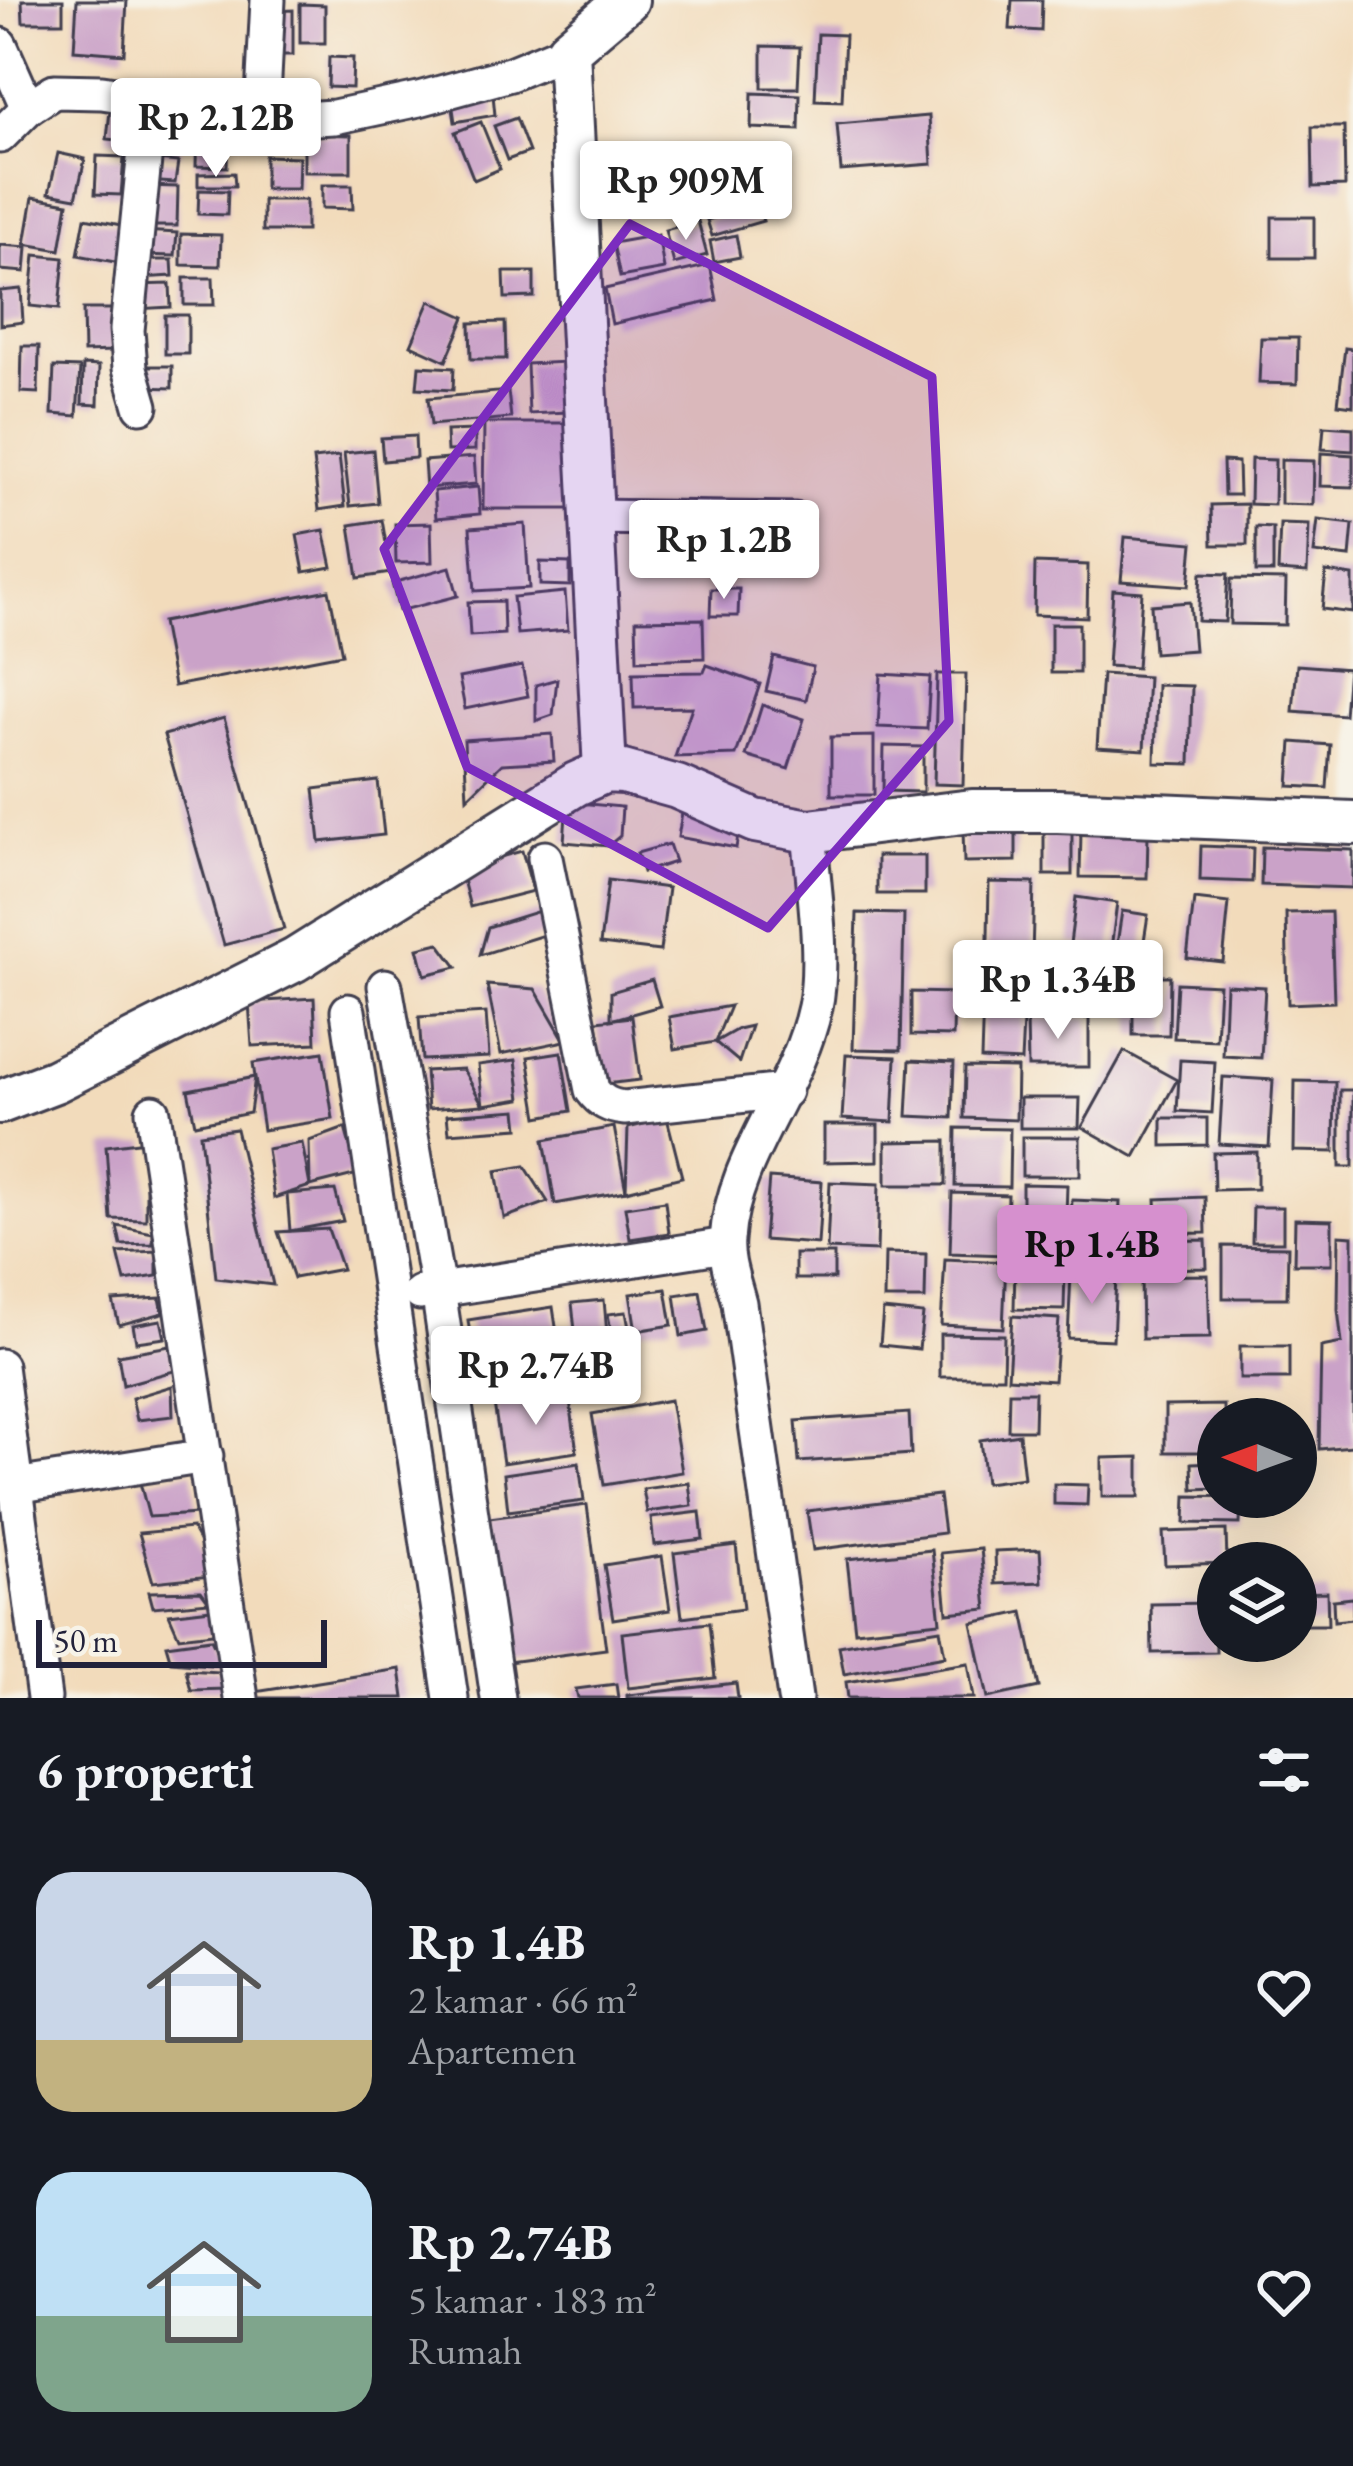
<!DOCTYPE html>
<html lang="id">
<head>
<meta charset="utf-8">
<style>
	body { margin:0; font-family:"EB Garamond",serif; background:#242831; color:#f1f3f6; height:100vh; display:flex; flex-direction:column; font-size:45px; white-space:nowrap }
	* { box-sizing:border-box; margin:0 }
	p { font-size:39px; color:#9ea1a6 }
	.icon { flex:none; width:66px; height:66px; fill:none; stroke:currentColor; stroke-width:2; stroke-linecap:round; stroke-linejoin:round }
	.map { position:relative; height:1698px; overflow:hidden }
	.sheet { display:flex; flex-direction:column; background:#171b24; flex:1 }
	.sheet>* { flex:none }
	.needle { width:78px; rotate:271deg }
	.tools { position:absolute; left:1197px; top:1398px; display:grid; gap:24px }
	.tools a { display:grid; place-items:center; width:120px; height:120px; border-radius:50%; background:#171b24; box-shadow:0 12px 48px #0002; font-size:60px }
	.scale { position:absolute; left:36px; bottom:30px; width:291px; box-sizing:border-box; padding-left:12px; border:6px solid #22223b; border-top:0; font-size:33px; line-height:42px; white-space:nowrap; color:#22223b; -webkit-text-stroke:9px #f7f3e8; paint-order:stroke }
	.price { position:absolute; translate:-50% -102px; padding:0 27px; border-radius:12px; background:#fff; color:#222; font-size:39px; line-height:78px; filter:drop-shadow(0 3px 6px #0008) }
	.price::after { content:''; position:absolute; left:50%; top:72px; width:36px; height:27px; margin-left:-18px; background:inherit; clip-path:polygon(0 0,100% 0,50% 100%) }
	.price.current { background:#d690ce; color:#111 }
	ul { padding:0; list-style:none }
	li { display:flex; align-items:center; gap:36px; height:300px; padding:0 36px }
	li span { display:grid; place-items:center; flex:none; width:336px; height:240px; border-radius:36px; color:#555 }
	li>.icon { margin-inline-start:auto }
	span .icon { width:144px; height:144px; fill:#fffc; stroke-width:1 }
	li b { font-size:51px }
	h2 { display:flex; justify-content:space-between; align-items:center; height:144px; padding:0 36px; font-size:51px }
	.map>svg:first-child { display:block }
	.building { fill:#caa2c8 }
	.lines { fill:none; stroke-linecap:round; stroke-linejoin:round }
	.minor-casing { stroke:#413e4e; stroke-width:39 }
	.tertiary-casing { stroke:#413e4e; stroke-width:48 }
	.minor { stroke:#fff; stroke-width:33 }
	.tertiary { stroke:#fff; stroke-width:42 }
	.marked { fill:#7b2cbf; fill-opacity:0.2; stroke:#7b2cbf; stroke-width:9; stroke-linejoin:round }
</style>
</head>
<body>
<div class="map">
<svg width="1353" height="1698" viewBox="0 0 1353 1698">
	<rect width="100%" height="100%" fill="#f7f3e8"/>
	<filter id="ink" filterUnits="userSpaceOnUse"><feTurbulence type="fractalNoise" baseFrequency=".00833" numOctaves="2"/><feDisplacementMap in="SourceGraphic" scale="24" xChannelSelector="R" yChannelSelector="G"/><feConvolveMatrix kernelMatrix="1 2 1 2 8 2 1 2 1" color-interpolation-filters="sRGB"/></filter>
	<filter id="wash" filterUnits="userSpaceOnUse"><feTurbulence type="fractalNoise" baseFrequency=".004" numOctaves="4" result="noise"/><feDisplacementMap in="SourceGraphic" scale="48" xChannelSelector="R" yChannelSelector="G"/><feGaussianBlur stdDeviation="2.7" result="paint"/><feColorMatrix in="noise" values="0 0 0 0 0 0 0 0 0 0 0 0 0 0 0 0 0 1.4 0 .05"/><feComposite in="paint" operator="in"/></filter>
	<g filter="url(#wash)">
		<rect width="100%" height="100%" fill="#f2dbbb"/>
		<g id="blocks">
			<g class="building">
				<polygon points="22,0 63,0 63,22 23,22"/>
				<polygon points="77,0 127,0 124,54 74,50"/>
				<polygon points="1012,0 1042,0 1041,31 1010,29"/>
				<polygon points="300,4 325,5 325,43 300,43"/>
				<polygon points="293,10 293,55 274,55 274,11"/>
				<polygon points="818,34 845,35 842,101 815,100"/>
				<polygon points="762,46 800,47 798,88 762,88"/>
				<polygon points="329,57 353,58 352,88 328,87"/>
				<polygon points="752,93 800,95 799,130 751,128"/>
				<polygon points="493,95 495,115 455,122 452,102"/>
				<polygon points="111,101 132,103 128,141 107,139"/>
				<polygon points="929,116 932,164 841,171 837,124"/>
				<polygon points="152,118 182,121 179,155 149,151"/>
				<polygon points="516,118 529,152 507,160 494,126"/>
				<polygon points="481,122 500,169 474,180 455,132"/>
				<polygon points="1312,127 1344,127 1345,186 1313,187"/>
				<polygon points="197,132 228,133 227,167 196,166"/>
				<polygon points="304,134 351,135 351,172 304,172"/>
				<polygon points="58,153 85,159 76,198 49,193"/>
				<polygon points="97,156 124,157 121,195 95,194"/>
				<polygon points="265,156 299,157 298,189 265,189"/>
				<polygon points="148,159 178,162 175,183 146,181"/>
				<polygon points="706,163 724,207 700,218 682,172"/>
				<polygon points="234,173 235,186 198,186 198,174"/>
				<polygon points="322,185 352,185 353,209 322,208"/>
				<polygon points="145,186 178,187 177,226 144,226"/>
				<polygon points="199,190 228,191 227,215 198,214"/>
				<polygon points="33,197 68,203 60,250 25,244"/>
				<rect x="263" y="200" width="43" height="31"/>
				<polygon points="758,205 763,221 712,236 707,220"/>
				<rect x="1272" y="217" width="42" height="41"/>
				<polygon points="85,218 131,227 125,264 78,255"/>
				<polygon points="698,221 707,255 674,264 665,230"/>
				<polygon points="142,231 177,233 175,256 140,255"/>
				<polygon points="181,234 221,235 220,266 181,265"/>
				<polygon points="658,235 664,269 620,277 613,243"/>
				<polygon points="736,235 740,257 714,262 710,241"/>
				<polygon points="0,245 27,247 25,272 0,270"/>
				<polygon points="35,255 64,258 59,309 30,306"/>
				<polygon points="139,260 172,260 173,276 140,278"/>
				<polygon points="710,265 717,300 612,324 605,289"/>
				<polygon points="504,272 534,272 534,297 505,298"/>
				<polygon points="184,278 213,278 214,305 184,305"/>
				<polygon points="170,284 171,307 135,309 134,285"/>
				<polygon points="21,289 23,322 0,325 0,291"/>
				<polygon points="430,301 465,317 446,361 411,345"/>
				<polygon points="83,309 112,309 113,351 84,352"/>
				<rect x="165" y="315" width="23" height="39"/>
				<polygon points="505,322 506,359 471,359 470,323"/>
				<polygon points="1261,338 1298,338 1297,384 1259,383"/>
				<polygon points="22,346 39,346 38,393 21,392"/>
				<polygon points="1345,348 1353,349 1353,406 1338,404"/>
				<polygon points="566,362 567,412 529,414 527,364"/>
				<polygon points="83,365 99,366 98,405 82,404"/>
				<polygon points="141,366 172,366 172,388 141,387"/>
				<polygon points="419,366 454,368 453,390 417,388"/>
				<polygon points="54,367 80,368 77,416 52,414"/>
				<polygon points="508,391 511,418 431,425 428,398"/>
				<polygon points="484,423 572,423 571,509 483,509"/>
				<polygon points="1324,426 1353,428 1353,451 1322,449"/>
				<polygon points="475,430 475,450 447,451 446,431"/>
				<polygon points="415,436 416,458 383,461 381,438"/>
				<polygon points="373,450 378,503 350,506 344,453"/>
				<polygon points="1321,453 1353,455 1353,487 1320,486"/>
				<polygon points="339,456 345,506 319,510 313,459"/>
				<polygon points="474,457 476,484 426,488 424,461"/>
				<polygon points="1251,459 1275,460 1274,505 1250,504"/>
				<polygon points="1281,460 1314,461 1313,505 1281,504"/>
				<polygon points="1223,461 1238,462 1239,495 1224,495"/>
				<polygon points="478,487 480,514 436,518 434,491"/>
				<polygon points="1247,504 1247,545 1212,545 1211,505"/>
				<polygon points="382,520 391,573 358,578 350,525"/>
				<polygon points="1318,520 1353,524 1350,557 1314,553"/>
				<polygon points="431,523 432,562 396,563 395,524"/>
				<polygon points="525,524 529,588 475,591 470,528"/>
				<polygon points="1280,524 1309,525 1307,573 1278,571"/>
				<polygon points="1256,527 1273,528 1273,572 1256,572"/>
				<polygon points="324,530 332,567 304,572 297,535"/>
				<polygon points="1125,537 1193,543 1189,586 1121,581"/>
				<polygon points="540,562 570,563 570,586 540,585"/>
				<polygon points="1035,563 1088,565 1087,617 1034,615"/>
				<polygon points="450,567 458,596 399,611 392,583"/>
				<polygon points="1326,572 1353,576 1353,613 1322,609"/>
				<polygon points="1201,573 1228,574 1225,622 1198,621"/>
				<polygon points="1231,579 1286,580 1285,625 1230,624"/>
				<polygon points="711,589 739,589 738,616 710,616"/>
				<polygon points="329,590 342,654 174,686 162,622"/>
				<polygon points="1113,590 1142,592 1137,668 1108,666"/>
				<polygon points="565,592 568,630 517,634 513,597"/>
				<polygon points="503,601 504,634 470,636 468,602"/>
				<polygon points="1190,602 1194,650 1154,653 1151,605"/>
				<polygon points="703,619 704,658 637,660 636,620"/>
				<rect x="1051" y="624" width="28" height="49"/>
				<polygon points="774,657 813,667 806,700 766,691"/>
				<polygon points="707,665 760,684 736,755 675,757 692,707 634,708 633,673 704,672"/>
				<polygon points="1297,665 1348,669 1344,715 1293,711"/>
				<polygon points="522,666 528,696 465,709 459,678"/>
				<polygon points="881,674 930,677 927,729 878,727"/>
				<polygon points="937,674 966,674 963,785 934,784"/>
				<polygon points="1102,674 1148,677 1144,750 1097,747"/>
				<polygon points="557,679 553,715 536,721 536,685"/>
				<polygon points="1157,685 1192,686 1190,764 1155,763"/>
				<polygon points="762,705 804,719 788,769 746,756"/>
				<polygon points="224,718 284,929 224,945 164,735"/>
				<polygon points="552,734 554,761 502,764 467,798 464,740"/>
				<polygon points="874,736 874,795 831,795 831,737"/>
				<polygon points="1292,742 1330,745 1327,788 1289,786"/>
				<polygon points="884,746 923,747 923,792 883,791"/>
				<polygon points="378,781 384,835 320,842 314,789"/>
				<polygon points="567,802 622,807 620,836 608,846 564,842"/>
				<polygon points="682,813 740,824 736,848 678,837"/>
				<polygon points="1016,827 1016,861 964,862 963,829"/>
				<rect x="1044" y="831" width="28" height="44"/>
				<polygon points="1081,831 1148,833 1147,878 1080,877"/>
				<polygon points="669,844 675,862 643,872 637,853"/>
				<polygon points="1201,846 1253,848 1252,882 1200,880"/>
				<polygon points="1262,847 1353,850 1353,888 1261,885"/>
				<polygon points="522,851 533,891 470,907 460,868"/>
				<rect x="877" y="856" width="48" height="38"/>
				<polygon points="608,880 668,888 660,951 600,944"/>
				<polygon points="989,882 1034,883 1031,994 987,993"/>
				<polygon points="1076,897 1117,903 1111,949 1070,944"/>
				<polygon points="1194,899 1229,903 1223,962 1187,958"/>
				<polygon points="539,911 547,934 480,955 488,927"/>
				<polygon points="1122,911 1148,915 1142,954 1116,951"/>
				<polygon points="1331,912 1334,1002 1288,1004 1286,913"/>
				<polygon points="857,913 904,914 901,1050 853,1049"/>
				<polygon points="439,943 457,967 425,975 418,948"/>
				<polygon points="1133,976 1170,976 1169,1035 1133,1035"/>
				<polygon points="652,980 660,1006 611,1020 611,992"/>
				<polygon points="1177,983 1219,985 1216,1040 1174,1038"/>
				<polygon points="487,985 535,989 565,1041 501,1054"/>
				<polygon points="1226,985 1265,987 1261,1058 1223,1056"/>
				<polygon points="911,992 954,993 953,1036 911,1035"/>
				<polygon points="314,998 316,1043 252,1046 249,1002"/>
				<polygon points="983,1000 1024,1002 1021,1061 981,1059"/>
				<polygon points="730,1006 715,1042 675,1049 669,1017"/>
				<polygon points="486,1013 489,1057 422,1060 419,1017"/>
				<polygon points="632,1017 640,1080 605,1084 597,1021"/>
				<polygon points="1027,1018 1089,1018 1089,1067 1028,1067"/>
				<polygon points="751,1026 739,1062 715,1042 738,1029"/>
				<polygon points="1124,1051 1177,1080 1135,1157 1082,1127"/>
				<polygon points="323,1052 333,1119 263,1130 255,1077 250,1113 195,1124 188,1090 255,1077 253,1063"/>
				<polygon points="561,1052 571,1111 538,1117 528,1057"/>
				<polygon points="846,1055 896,1057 893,1122 842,1119"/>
				<polygon points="516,1060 521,1099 483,1105 478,1065"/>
				<polygon points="910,1060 954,1062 952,1118 907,1116"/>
				<polygon points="1180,1060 1215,1062 1212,1113 1177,1111"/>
				<polygon points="965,1067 1017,1068 1016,1120 964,1118"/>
				<polygon points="463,1069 483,1105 428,1109 425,1071"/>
				<polygon points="1223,1077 1273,1080 1269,1147 1219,1144"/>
				<polygon points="1295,1081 1335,1082 1334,1152 1294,1151"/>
				<rect x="1340" y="1090" width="13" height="77"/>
				<polygon points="1020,1098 1080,1098 1079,1128 1020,1128"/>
				<polygon points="517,1110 519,1128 449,1133 447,1115"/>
				<polygon points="667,1118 682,1177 626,1191 628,1128"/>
				<polygon points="1162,1118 1207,1118 1207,1145 1162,1146"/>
				<polygon points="824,1125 878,1125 878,1161 824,1162"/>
				<polygon points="614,1127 626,1191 555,1204 544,1140"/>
				<polygon points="345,1128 358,1174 310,1186 309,1141"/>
				<polygon points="956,1128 1010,1129 1009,1187 955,1186"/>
				<polygon points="236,1129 273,1285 216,1278 200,1134"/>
				<rect x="1022" y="1137" width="58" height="39"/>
				<polygon points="146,1141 146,1220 111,1219 106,1146"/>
				<polygon points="946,1141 946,1185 886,1185 886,1142"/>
				<polygon points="302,1143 310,1186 274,1198 267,1149"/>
				<polygon points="1257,1152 1257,1189 1214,1190 1213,1153"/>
				<polygon points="525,1166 548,1202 504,1218 496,1171"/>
				<polygon points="769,1178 822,1182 818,1244 764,1240"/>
				<polygon points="830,1182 879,1184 877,1251 827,1249"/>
				<polygon points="1022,1184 1067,1185 1066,1216 1022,1215"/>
				<polygon points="335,1190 343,1221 290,1231 287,1194"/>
				<polygon points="952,1193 1008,1195 1006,1255 950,1253"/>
				<polygon points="1205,1197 1206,1233 1158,1234 1156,1199"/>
				<polygon points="1072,1200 1120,1202 1117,1255 1069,1253"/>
				<polygon points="665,1201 669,1233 630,1239 625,1207"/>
				<polygon points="1253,1207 1283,1207 1283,1242 1252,1242"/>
				<polygon points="1295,1219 1332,1220 1332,1264 1294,1264"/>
				<polygon points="1015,1220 1063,1222 1062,1259 1013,1257"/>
				<polygon points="117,1226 153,1233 153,1244 121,1245"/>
				<polygon points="328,1229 342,1269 294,1278 278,1232"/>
				<polygon points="1339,1235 1353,1236 1353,1446 1319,1449 1321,1347 1342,1343 1338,1310"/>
				<polygon points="1206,1240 1207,1268 1153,1269 1153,1241"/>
				<polygon points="1223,1246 1288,1247 1287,1298 1223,1298"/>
				<polygon points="157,1251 157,1276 125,1281 118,1253"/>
				<polygon points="885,1253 926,1254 925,1299 884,1299"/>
				<rect x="795" y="1254" width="39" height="25"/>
				<polygon points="945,1259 1006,1262 1003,1328 941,1325"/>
				<polygon points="1015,1267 1065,1268 1064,1310 1014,1309"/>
				<polygon points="1071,1274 1116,1277 1113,1340 1068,1338"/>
				<polygon points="1208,1275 1210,1338 1142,1339 1141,1276"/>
				<polygon points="666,1289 672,1325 636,1331 630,1294"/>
				<polygon points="700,1291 707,1331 681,1336 675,1295"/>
				<polygon points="160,1298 163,1313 119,1325 113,1301"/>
				<polygon points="604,1300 608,1345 577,1349 572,1303"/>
				<polygon points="553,1307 564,1380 478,1392 468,1320"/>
				<polygon points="883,1310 923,1314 919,1349 880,1345"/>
				<polygon points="626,1312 631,1339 613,1342 608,1314"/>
				<polygon points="1012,1316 1059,1319 1054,1381 1008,1378"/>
				<polygon points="161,1320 165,1338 136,1342 133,1325"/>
				<polygon points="940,1334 1004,1335 1003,1377 940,1377"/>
				<polygon points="170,1346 174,1371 123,1385 118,1355"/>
				<rect x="1240" y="1346" width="49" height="33"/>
				<polygon points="172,1386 173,1416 137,1420 132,1398"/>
				<polygon points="1009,1392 1035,1392 1034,1430 1008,1430"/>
				<polygon points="569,1393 577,1452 503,1463 494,1403"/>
				<polygon points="670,1400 682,1472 604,1485 592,1414"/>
				<polygon points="1224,1405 1224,1419 1218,1419 1218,1452 1165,1452 1165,1406"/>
				<polygon points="909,1413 911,1454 799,1462 796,1421"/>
				<polygon points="1019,1434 1024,1478 985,1483 980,1440"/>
				<polygon points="1139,1457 1139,1497 1102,1497 1102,1458"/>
				<polygon points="1218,1462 1218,1488 1193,1489 1192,1463"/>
				<polygon points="579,1463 584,1501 508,1511 504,1474"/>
				<polygon points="192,1472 197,1514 149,1517 140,1483"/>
				<polygon points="689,1483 692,1506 647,1512 643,1489"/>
				<polygon points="1054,1484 1088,1485 1087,1505 1054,1504"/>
				<polygon points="939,1495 944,1533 813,1550 807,1511"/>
				<polygon points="1186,1496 1241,1497 1240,1524 1185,1523"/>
				<polygon points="587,1505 606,1649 508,1662 489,1518"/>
				<polygon points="700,1512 703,1539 654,1545 651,1518"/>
				<polygon points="192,1528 206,1553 211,1576 153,1582 139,1533"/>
				<polygon points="1226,1530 1227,1563 1165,1565 1163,1532"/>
				<polygon points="736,1545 743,1609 682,1617 674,1553"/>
				<polygon points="981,1549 987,1609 947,1613 941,1553"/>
				<polygon points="1040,1549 1042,1582 996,1584 995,1551"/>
				<polygon points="932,1550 940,1622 855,1631 847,1559"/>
				<polygon points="662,1556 670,1610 613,1619 604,1565"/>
				<polygon points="201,1591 209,1602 153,1607 149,1592"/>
				<polygon points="1327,1592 1328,1625 1298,1625 1298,1593"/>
				<polygon points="1353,1598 1353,1619 1334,1621 1333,1600"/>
				<polygon points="1215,1603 1216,1652 1152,1653 1151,1604"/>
				<polygon points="211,1609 213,1633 179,1637 169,1614"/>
				<polygon points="1023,1612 1039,1687 988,1698 972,1623"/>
				<polygon points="709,1623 715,1678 628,1688 622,1633"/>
				<polygon points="940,1629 945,1656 844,1674 839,1646"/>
				<polygon points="211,1639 224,1666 171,1662 166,1645"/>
				<polygon points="968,1663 974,1698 848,1698 846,1682"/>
				<polygon points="400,1669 404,1698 256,1698 255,1692"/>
				<polygon points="186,1670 218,1672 227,1689 191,1690"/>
				<polygon points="736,1683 738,1698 627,1698 627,1695"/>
				<polygon points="616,1684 618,1698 578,1698 576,1689"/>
			</g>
		</g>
	</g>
	<g filter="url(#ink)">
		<use href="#blocks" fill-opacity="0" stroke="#413e4e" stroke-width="3"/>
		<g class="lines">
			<g class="minor-casing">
				<g id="minor">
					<polyline points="0,45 28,108"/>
					<polyline points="262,117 268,0"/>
					<polyline points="0,136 28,108 54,91 102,92 262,117 298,119 334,117 419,99 510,74 568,50"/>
					<polyline points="141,406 130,368 127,330 150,100"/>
					<polyline points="592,517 795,520"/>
					<path d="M 545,858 L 592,1090 C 601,1102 609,1106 624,1108 L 785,1091"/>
					<polyline points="385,986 438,1290 498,1698"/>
					<polyline points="348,1011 451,1698"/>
					<polyline points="153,1112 241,1698"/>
					<polyline points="420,1293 726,1245"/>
					<polyline points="0,1366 44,1698"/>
					<polyline points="15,1486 206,1456"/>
					<path d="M 795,1698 L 739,1303 C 734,1283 725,1260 727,1240 C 732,1158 798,1088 815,1007 C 825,961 813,880 809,831"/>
				</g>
			</g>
			<g class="tertiary-casing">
				<g id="tertiary">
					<polyline points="605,771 568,50 627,0"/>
					<polyline points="0,1102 55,1081 295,960 576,784 605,771 623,772 677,787 755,821 809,831 972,811 1058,811 1353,823"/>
				</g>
			</g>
			<use href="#minor" class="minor"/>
			<use href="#tertiary" class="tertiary"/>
		</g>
	</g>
	<path class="marked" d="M 630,224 L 932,377 L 949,721 L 768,928 L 467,767 L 384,549 Z"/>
</svg>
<div class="tools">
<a><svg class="needle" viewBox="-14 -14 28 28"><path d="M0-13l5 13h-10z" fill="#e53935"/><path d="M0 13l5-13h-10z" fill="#9ea1a6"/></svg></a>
<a><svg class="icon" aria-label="layers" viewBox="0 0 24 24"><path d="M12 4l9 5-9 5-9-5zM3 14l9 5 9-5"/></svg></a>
</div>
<div class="scale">50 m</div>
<b class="price" style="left:216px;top:180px">Rp 2.12B</b>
<b class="price" style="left:686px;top:243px">Rp 909M</b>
<b class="price" style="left:724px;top:602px">Rp 1.2B</b>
<b class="price" style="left:1058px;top:1042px">Rp 1.34B</b>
<b class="price current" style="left:1092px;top:1307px">Rp 1.4B</b>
<b class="price" style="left:536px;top:1428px">Rp 2.74B</b>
</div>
<section class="sheet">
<h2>6 properti<svg class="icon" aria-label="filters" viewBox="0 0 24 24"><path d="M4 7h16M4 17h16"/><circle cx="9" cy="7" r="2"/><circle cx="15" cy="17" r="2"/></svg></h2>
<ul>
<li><span style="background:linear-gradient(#c9d6e8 70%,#c2b280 0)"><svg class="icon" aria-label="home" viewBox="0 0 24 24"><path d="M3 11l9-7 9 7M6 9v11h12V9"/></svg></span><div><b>Rp 1.4B</b><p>2 kamar · 66 m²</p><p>Apartemen</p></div><svg class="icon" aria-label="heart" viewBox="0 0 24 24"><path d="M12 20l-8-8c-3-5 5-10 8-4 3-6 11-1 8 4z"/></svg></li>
<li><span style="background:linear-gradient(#bfe0f5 60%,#7fa58c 0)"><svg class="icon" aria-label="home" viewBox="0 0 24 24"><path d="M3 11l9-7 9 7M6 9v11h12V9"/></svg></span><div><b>Rp 2.74B</b><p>5 kamar · 183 m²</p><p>Rumah</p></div><svg class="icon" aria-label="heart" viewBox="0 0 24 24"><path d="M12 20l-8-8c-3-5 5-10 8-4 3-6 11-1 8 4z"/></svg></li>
</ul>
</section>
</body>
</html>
